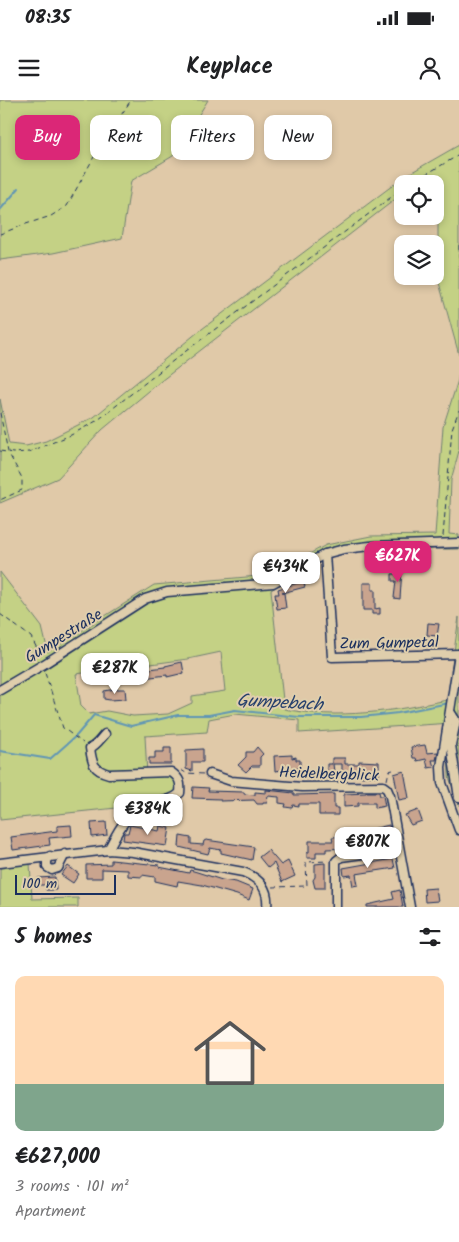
<!DOCTYPE html>
<html lang="en">
<head>
<meta charset="utf-8">
<style>
	body { margin:0; font-family:Kalam,sans-serif; background:#f2f2f2; color:#202124; height:100vh; display:flex; flex-direction:column; font-size:19px; white-space:nowrap }
	* { box-sizing:border-box; margin:0 }
	p { font-size:16px; color:#757577 }
	.icon { flex:none; width:28px; height:28px; fill:none; stroke:currentColor; stroke-width:2; stroke-linecap:round; stroke-linejoin:round }
	.map { position:relative; height:807px; overflow:hidden }
	.details { display:flex; flex-direction:column; background:#fff; flex:1 }
	.details>* { flex:none }
	.banner { position:absolute; left:15px; top:15px; width:430px; height:45px; display:flex; gap:10px }
	.tools { position:absolute; left:394px; top:75px; display:grid; gap:10px }
	.tools a { display:grid; place-items:center; width:50px; height:50px; border-radius:10px; background:#fff; box-shadow:0 2px 8px #0003; font-size:25px }
	.scale { position:absolute; left:15px; bottom:12px; width:101px; box-sizing:border-box; padding-left:5px; border:2px solid #1b2f5e; border-top:0; font-size:14px; line-height:18px; white-space:nowrap; color:#1b2f5e; -webkit-text-stroke:4px #dfceac; paint-order:stroke }
	.price { position:absolute; translate:-50% -42px; padding:0 11px; border-radius:10px; background:#fff; color:#222; font-size:16px; line-height:32px; filter:drop-shadow(0 1px 2px #0008) }
	.price::after { content:''; position:absolute; left:50%; top:30px; width:15px; height:11px; margin-left:-8px; background:inherit; clip-path:polygon(0 0,100% 0,50% 100%) }
	.price.on { background:#db2777; color:#fff }
	ul { padding:0; list-style:none }
	li { display:grid; align-content:center; gap:10px; height:265px; padding:0 15px }
	li span { display:grid; place-items:center; height:155px; border-radius:10px; color:#555 }
	li>.icon { margin-inline-start:auto }
	span .icon { width:90px; height:90px; fill:#fffc; stroke-width:1 }
	li b { font-size:21px }
	h2 { display:flex; justify-content:space-between; align-items:center; height:60px; padding:0 15px; font-size:21px }
	.pill { padding:0 18px; border-radius:10px; background:#fff; box-shadow:0 2px 8px #0003; font-size:18px; line-height:45px }
	.pill.on { background:#db2777; color:#fff }
	.status { display:flex; justify-content:space-between; align-items:center; height:35px; padding:0 25px; background:#fff; direction:ltr }
	.status svg { height:14px; fill:currentColor }
	header { display:flex; justify-content:space-between; align-items:center; height:65px; padding:0 15px; background:#fff; font-size:22px; font-weight:700 }
	.map>svg:first-child { display:block }
	.green { fill:#c4d185; stroke:#708072; fill-rule:evenodd }
	.lines { fill:none; stroke-linecap:round; stroke-linejoin:round }
	.stream { stroke:#6196b5; stroke-width:2 }
	.building { fill:#c9a48e; stroke:#1b2f5e }
	.minor-casing { stroke:#1b2f5e; stroke-width:11 }
	.path { stroke:#1b2f5e; stroke-width:1; stroke-dasharray:5 4; stroke-linecap:butt }
	.minor { stroke:#dfceac; stroke-width:8 }
	.labels { text-anchor:middle; stroke-width:4; stroke-linejoin:round; paint-order:stroke }
	.street-label { font-size:16px; fill:#1b2f5e; stroke:#dfceac }
	.water-label { font-size:18px; font-style:italic; fill:#27406c; stroke:#dfceac }
</style>
</head>
<body>
<div class="status"><b>08:35</b><svg viewBox="0 0 49 12"><path d="M0 12V9h3v3zM5 12V6h3v6zM10 12V3h3v9zM15 12V0h3v12zM26 1h20v11H26zM47 4h2v5h-2z"/></svg></div>
<header><svg class="icon" aria-label="menu" viewBox="0 0 24 24"><path d="M4 6h16M4 12h16M4 18h16"/></svg>Keyplace<svg class="icon" aria-label="person" viewBox="0 0 24 24"><circle cx="12" cy="8" r="4"/><path d="M4 21q1-7 8-7t8 7"/></svg></header>
<div class="map">
<svg width="459" height="807" viewBox="0 0 459 807">
	<rect width="100%" height="100%" fill="#e0c9a8"/>
	<filter id="ink" filterUnits="userSpaceOnUse"><feTurbulence type="fractalNoise" baseFrequency=".02" numOctaves="2"/><feDisplacementMap in="SourceGraphic" scale="10" xChannelSelector="R" yChannelSelector="G"/><feConvolveMatrix kernelMatrix="1 2 1 2 8 2 1 2 1" color-interpolation-filters="sRGB"/></filter>
	<g filter="url(#ink)">
		<g class="green">
			<polygon points="0,0 208,0 173,56 131,81 122,138 53,153 0,160"/>
			<polygon points="459,45 459,255 438,179 438,77 418,84 402,84 402,94 161,281 102,330 58,378 0,403 0,299 9,344 26,346 46,341 94,317 198,232 405,76"/>
			<path d="M 459,270 L 459,351 L 451,380 L 449,434 L 459,435 L 459,449 C 422,450 363,445 328,458 C 310,465 288,480 271,490 L 284,609 C 338,620 394,611 447,600 L 459,517 L 459,706 L 449,677 L 448,648 L 452,623 L 299,633 L 299,620 L 235,614 L 209,619 L 207,632 L 145,636 L 147,675 C 157,675 166,674 175,679 L 178,691 L 171,697 L 136,706 L 0,720 L 0,472 L 42,527 L 48,552 L 154,485 L 270,475 L 326,445 L 371,436 L 435,435 L 443,327 L 458,280 ZM 221,552 L 225,591 L 192,596 L 192,603 L 168,614 L 133,616 L 107,611 L 89,614 L 81,606 L 76,574 L 188,559 Z"/>
			<polygon points="30,763 32,799 78,798 78,807 0,807 0,765"/>
		</g>
		<g class="lines">
			<g class="stream">
				<polyline points="0,110 19,88"/>
				<polyline points="0,651 50,659 77,635 94,615 131,626 178,615 209,615 235,610 299,617 361,617 398,613 449,603"/>
			</g>
		</g>
		<g class="building">
			<polygon points="398,468 402,469 400,499 394,498 396,481 392,481 392,474 397,474"/>
			<polygon points="301,482 304,483 305,487 282,493 284,493 286,508 277,509 275,494 279,494 278,489"/>
			<polygon points="363,483 372,483 372,490 375,490 375,509 380,508 380,514 372,514 372,510 363,510"/>
			<polygon points="428,523 439,524 437,536 427,535"/>
			<polygon points="182,562 184,573 167,577 167,575 127,580 126,572 165,567 165,566"/>
			<polygon points="115,589 125,589 126,599 110,600 104,599 104,591"/>
			<polygon points="425,645 427,653 438,652 436,660 432,660 434,667 428,668 426,659 417,661 416,658 413,658 411,647"/>
			<polygon points="257,647 263,654 260,657 260,666 252,666 246,672 238,665 246,657 246,652 253,652"/>
			<polygon points="164,648 171,648 171,664 149,664 149,658 155,658 155,652 164,652"/>
			<polygon points="203,649 203,662 192,662 192,671 186,669 186,650"/>
			<polygon points="292,655 292,658 296,657 296,660 300,660 300,668 275,671 274,656"/>
			<polygon points="332,658 345,658 345,664 359,664 359,661 379,662 379,676 361,677 361,674 342,674 342,664 333,664 334,672 327,672 327,664 332,664"/>
			<polygon points="404,671 409,698 399,700 394,674"/>
			<polygon points="193,687 209,688 208,691 244,692 244,694 255,695 255,692 266,693 266,690 294,693 294,695 334,694 334,708 338,708 338,715 319,715 319,704 299,704 299,706 293,705 292,708 285,707 286,704 279,703 279,697 268,696 267,703 263,703 263,704 257,704 254,700 220,701 220,699 192,698"/>
			<polygon points="366,692 379,692 380,696 383,696 385,706 375,708 375,703 358,703 358,706 344,707 344,694 366,693"/>
			<polygon points="418,710 422,721 411,725 405,715"/>
			<polygon points="106,722 107,735 92,737 91,723"/>
			<polygon points="71,725 72,736 49,738 50,745 13,750 11,737 57,731 57,726"/>
			<polygon points="130,725 159,731 160,726 170,728 167,746 123,740 124,733 128,733"/>
			<polygon points="389,725 392,743 366,747 364,737 373,736 372,729"/>
			<polygon points="180,736 191,738 191,744 203,745 204,741 206,740 254,747 252,760 221,753 221,750 210,748 208,754 179,747"/>
			<polygon points="349,736 349,748 326,749 326,752 316,752 316,758 307,758 307,752 309,752 309,741 333,741 332,737"/>
			<polygon points="268,750 281,765 288,761 295,776 282,782 274,763 268,768 259,757"/>
			<polygon points="393,759 395,768 356,774 358,785 353,786 351,775 344,776 343,768"/>
			<polygon points="111,760 159,765 159,767 189,773 190,770 197,772 222,780 236,782 253,789 249,800 237,795 202,785 178,781 177,786 155,781 155,777 142,775 142,777 128,776 128,770 102,769 102,778 86,778 86,765 111,764"/>
			<polygon points="325,763 325,788 315,788 313,780 315,777 315,764"/>
			<polygon points="68,766 79,774 73,783 61,775"/>
			<polygon points="55,777 56,790 46,790 45,785 39,785 38,778"/>
			<polygon points="436,788 438,801 425,802 424,789"/>
			<polygon points="400,790 403,807 367,807 367,805 394,799 392,792"/>
		</g>
		<g class="lines">
			<g class="minor-casing">
				<g id="minor">
					<polyline points="325,454 332,557 459,554"/>
					<polyline points="459,554 441,667 442,683 459,730"/>
					<polyline points="0,590 44,564 145,499 167,492 273,483 325,454 344,449 370,446 459,443"/>
					<polyline points="451,613 456,621 451,645 459,698"/>
					<path d="M 105,634 C 100,639 97,645 90,648 C 92,663 93,670 109,674 L 171,672 C 180,678 181,683 180,693 C 171,701 162,701 151,704 C 126,712 119,729 108,750"/>
					<polyline points="210,674 231,681 302,687 383,686 387,689 390,696 410,807"/>
					<polyline points="50,756 47,761 47,767 52,770 58,768 65,754"/>
					<path d="M 0,763 L 108,750 L 133,752 L 243,772 C 259,778 269,789 267,807"/>
					<polyline points="336,807 336,761 341,757 399,749"/>
				</g>
			</g>
			<g class="path">
				<polyline points="409,84 459,55"/>
				<polyline points="0,134 26,124 51,116 67,106 95,55 131,0"/>
				<polyline points="459,145 459,157"/>
				<polyline points="0,313 8,352 22,378 22,390 0,400"/>
				<polyline points="0,351 13,353 29,352 71,335 98,320 178,257 402,89"/>
				<polyline points="443,436 452,329 459,310"/>
				<polyline points="0,514 31,537 42,558"/>
				<polyline points="45,573 63,628 83,643"/>
				<polyline points="181,670 186,673 204,674"/>
				<polyline points="387,680 389,671 393,670"/>
				<polyline points="272,787 307,786 306,762 328,761"/>
			</g>
			<use href="#minor" class="minor"/>
		</g>
	</g>
	<g class="labels">
		<g class="street-label">
			<text transform="translate(63 535) rotate(-32)" y="6">Gumpestraße</text>
			<text transform="translate(389 542) rotate(-1)" y="6">Zum Gumpetal</text>
			<text transform="translate(329 673) rotate(2)" y="6">Heidelbergblick</text>
		</g>
		<g class="water-label">
			<text transform="translate(280 602) rotate(3)" y="6">Gumpebach</text>
		</g>
	</g>
</svg>
<div class="tools">
<a><svg class="icon" aria-label="locate" viewBox="0 0 24 24"><circle cx="12" cy="12" r="6"/><path d="M12 2v4M12 18v4M2 12h4M18 12h4"/></svg></a>
<a><svg class="icon" aria-label="layers" viewBox="0 0 24 24"><path d="M12 4l9 5-9 5-9-5zM3 14l9 5 9-5"/></svg></a>
</div>
<div class="scale">100 m</div>
<b class="price on" style="left:398px;top:483px">€627K</b>
<b class="price" style="left:286px;top:494px">€434K</b>
<b class="price" style="left:115px;top:595px">€287K</b>
<b class="price" style="left:148px;top:736px">€384K</b>
<b class="price" style="left:368px;top:769px">€807K</b>
<div class="banner">
<a class="pill on">Buy</a>
<a class="pill">Rent</a>
<a class="pill">Filters</a>
<a class="pill">New</a>
</div>
</div>
<section class="details">
<h2>5 homes<svg class="icon" aria-label="filters" viewBox="0 0 24 24"><path d="M4 7h16M4 17h16"/><circle cx="9" cy="7" r="2"/><circle cx="15" cy="17" r="2"/></svg></h2>
<ul>
<li><span style="background:linear-gradient(#ffd9b3 70%,#7fa58c 0)"><svg class="icon" aria-label="home" viewBox="0 0 24 24"><path d="M3 11l9-7 9 7M6 9v11h12V9"/></svg></span><div><b>€627,000</b><p>3 rooms · 101 m²</p><p>Apartment</p></div></li>
</ul>
</section>
</body>
</html>
